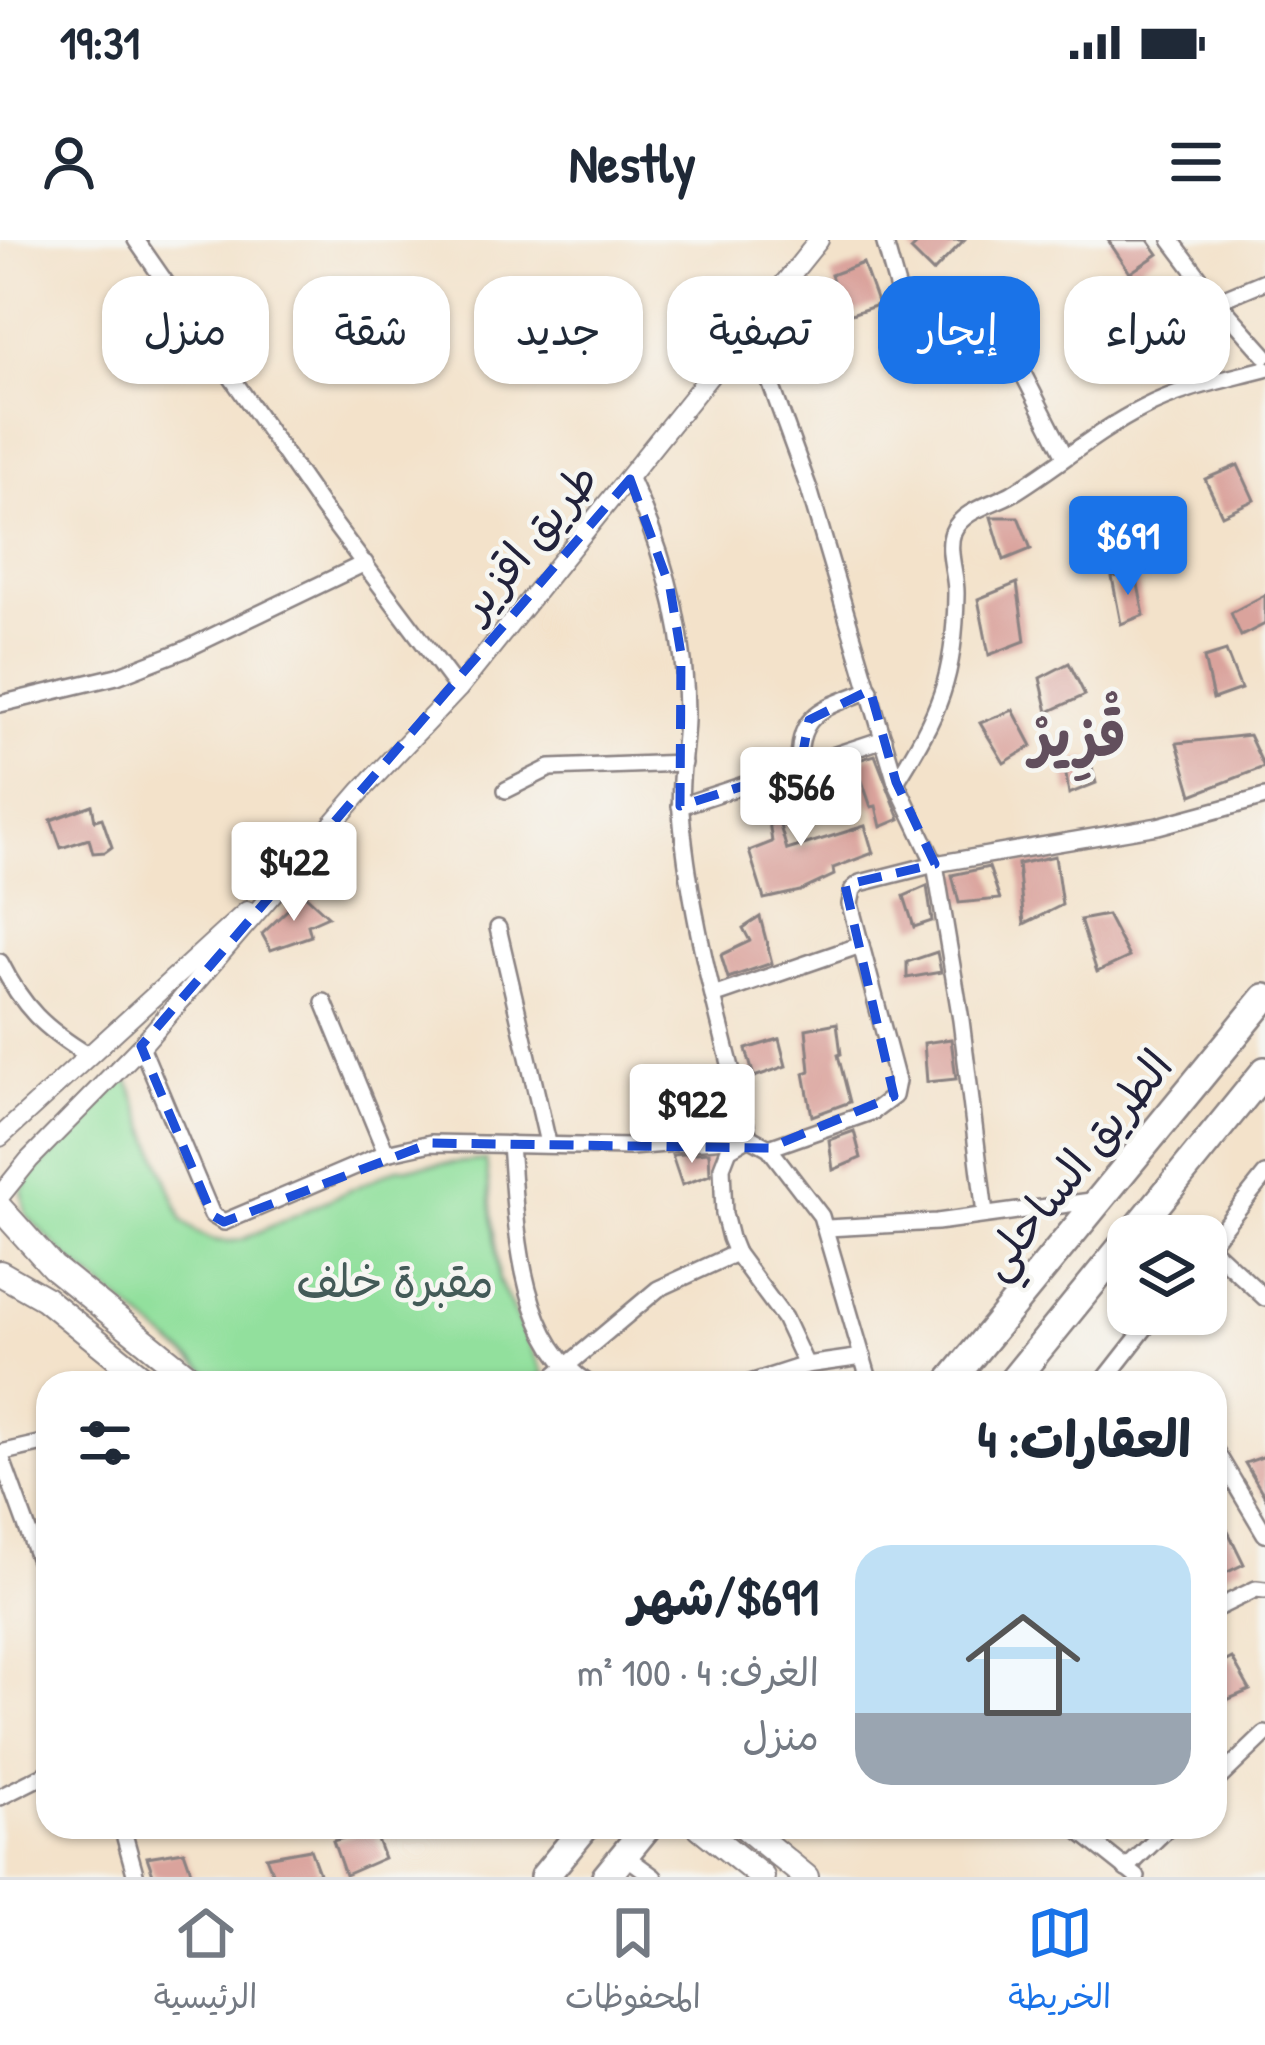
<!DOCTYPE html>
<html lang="ar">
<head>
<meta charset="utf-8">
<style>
	body { margin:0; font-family:"Patrick Hand","Playpen Sans Arabic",sans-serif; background:#f6f6f7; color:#1f2937; direction:rtl; height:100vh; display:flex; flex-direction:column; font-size:45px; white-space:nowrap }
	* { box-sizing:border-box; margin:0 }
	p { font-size:39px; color:#747a83 }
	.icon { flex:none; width:66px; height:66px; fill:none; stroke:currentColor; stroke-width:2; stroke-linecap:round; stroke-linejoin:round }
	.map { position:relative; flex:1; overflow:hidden; direction:ltr }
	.details { position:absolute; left:36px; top:1131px; width:1191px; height:468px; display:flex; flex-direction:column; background:#fff; border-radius:36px; box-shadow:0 3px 9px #0004; direction:rtl }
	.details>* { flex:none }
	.guide { position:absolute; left:36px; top:36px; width:1194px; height:108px; direction:rtl; display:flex; gap:24px }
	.fabs { position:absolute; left:1107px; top:975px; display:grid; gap:24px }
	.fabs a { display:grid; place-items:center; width:120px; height:120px; border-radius:24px; background:#fff; box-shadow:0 3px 9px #0004; font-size:60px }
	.price { position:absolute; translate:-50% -102px; padding:0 27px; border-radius:12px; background:#fff; color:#222; font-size:39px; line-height:78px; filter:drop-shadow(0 3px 6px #0008) }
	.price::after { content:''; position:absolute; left:50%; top:72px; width:36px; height:27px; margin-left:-18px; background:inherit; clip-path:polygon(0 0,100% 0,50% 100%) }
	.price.active { background:#1a73e8; color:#fff }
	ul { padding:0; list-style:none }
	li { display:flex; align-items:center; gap:36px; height:300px; padding:0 36px }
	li+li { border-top:3px solid #e0e1e3 }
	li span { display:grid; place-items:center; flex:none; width:336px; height:240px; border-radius:36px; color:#555 }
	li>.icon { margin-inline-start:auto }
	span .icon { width:144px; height:144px; fill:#fffc; stroke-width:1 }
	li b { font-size:51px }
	h2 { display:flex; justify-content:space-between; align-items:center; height:144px; padding:0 36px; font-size:51px }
	.tag { padding:0 42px; border-radius:36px; background:#fff; box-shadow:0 3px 9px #0004; font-size:42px; line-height:108px }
	.tag.active { background:#1a73e8; color:#fff }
	.status { display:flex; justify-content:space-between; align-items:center; height:84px; padding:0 60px; background:#fff; direction:ltr }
	.status svg { height:33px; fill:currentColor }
	header { display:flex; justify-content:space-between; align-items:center; height:156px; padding:0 36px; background:#fff; font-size:54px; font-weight:800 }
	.tabs { display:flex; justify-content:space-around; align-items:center; height:168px; border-top:3px solid #e0e1e3; background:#fff; font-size:33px; color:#747a83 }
	.tabs a { display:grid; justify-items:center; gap:6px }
	.tabs .active { color:#1a73e8 }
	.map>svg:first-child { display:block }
	.green { fill:#92e09d; stroke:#5a816c; stroke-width:3 }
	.building { fill:#daa39c }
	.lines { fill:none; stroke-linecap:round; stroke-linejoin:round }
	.minor-casing { stroke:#8a8282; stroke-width:20 }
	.tertiary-casing { stroke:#8a8282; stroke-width:22 }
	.primary-casing { stroke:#8a8282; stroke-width:28 }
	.trunk-casing { stroke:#8a8282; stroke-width:32 }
	.minor { stroke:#fff; stroke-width:15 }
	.tertiary { stroke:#fff; stroke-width:18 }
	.primary { stroke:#fff; stroke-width:24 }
	.trunk { stroke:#fff; stroke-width:27 }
	.marked { fill:none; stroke:#1d4ed8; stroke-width:9; stroke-dasharray:24 15; stroke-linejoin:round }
	.labels { text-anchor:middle; stroke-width:9; stroke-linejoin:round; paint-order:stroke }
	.street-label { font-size:45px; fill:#22223b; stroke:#f6f6f2 }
	.park-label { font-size:45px; fill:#445b58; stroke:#f6f6f2 }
	.district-label { font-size:57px; font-weight:bold; fill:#624f5d; stroke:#f6f6f2 }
</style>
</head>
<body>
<div class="status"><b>19:31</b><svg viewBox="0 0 49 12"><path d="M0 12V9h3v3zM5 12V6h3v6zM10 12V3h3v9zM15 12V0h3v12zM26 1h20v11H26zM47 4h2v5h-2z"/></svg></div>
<header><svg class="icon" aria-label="menu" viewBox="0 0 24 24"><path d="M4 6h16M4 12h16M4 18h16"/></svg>Nestly<svg class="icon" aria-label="person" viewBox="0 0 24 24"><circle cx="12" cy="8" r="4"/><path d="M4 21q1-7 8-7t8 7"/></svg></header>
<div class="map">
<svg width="1265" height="1637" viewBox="0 0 1265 1637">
	<rect width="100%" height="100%" fill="#f6f6f2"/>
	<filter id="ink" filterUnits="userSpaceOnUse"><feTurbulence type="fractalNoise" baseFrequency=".00833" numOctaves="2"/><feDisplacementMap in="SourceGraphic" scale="24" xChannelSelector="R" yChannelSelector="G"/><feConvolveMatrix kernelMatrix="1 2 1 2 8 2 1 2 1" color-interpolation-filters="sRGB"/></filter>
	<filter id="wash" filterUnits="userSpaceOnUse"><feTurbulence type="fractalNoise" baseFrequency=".004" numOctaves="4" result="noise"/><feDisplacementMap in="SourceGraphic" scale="48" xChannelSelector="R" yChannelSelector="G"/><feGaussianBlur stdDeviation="2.7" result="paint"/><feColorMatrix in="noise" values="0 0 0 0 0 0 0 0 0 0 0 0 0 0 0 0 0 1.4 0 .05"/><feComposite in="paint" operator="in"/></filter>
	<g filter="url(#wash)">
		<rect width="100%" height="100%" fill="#f3e2ca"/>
		<path class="green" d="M 127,837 L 183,981 C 203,999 215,1004 241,1000 L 398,928 L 486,920 L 499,1041 L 544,1135 L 518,1143 L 220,1143 L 70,1020 L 26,975 L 22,951 L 32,934 Z"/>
		<g id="blocks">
			<g class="building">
				<polygon points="921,0 964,0 933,32 911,10"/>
				<polygon points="1108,0 1148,0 1158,14 1130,33"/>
				<polygon points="863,23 878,65 845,76 831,35"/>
				<polygon points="1238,225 1254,260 1222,275 1205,239"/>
				<polygon points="991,277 1018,277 1031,309 1004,320"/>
				<polygon points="1136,334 1144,375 1121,384 1112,337"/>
				<polygon points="1017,343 1025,401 989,415 978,359"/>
				<polygon points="1265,355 1265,384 1241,396 1231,373"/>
				<polygon points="1226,411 1241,449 1213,459 1204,418"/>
				<polygon points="1069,423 1085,455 1048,472 1040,438"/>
				<polygon points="1013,470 1032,506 1004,523 980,483"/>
				<polygon points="1249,495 1264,527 1192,555 1177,503"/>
				<polygon points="875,515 900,579 881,587 876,566 871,567 862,541 855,545 848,523"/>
				<polygon points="1090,519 1096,543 1069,554 1064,522"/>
				<polygon points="801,546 811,580 780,586 787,610 865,586 873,613 833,628 834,635 800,651 764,659 749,611 772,602 765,554"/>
				<polygon points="92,565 95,580 102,578 112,607 105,612 93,613 89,599 61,608 51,580"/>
				<polygon points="1055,616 1062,665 1024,684 1018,624"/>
				<polygon points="989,627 1000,659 959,663 952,635"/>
				<polygon points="927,646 932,681 914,687 904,656"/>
				<polygon points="304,654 328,676 308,685 311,696 271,710 262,694"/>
				<polygon points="1107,675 1129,717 1097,732 1080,680"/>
				<polygon points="760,677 772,723 728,738 721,715 750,701 743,688"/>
				<polygon points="937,712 941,732 907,738 907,722"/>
				<polygon points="837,783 841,814 838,815 850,862 812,876 804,833 810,831 806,789"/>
				<polygon points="779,799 786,826 754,837 746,809"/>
				<polygon points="951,799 956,839 927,842 924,803"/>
				<polygon points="854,891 861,918 833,930 829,900"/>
				<polygon points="709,912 710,935 682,945 672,915"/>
				<polygon points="1265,1216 1265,1257 1245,1223"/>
				<polygon points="1215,1265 1244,1324 1215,1338"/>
				<polygon points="1232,1418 1250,1450 1215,1465 1215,1427"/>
				<polygon points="373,1589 384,1618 345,1635 333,1601"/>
				<polygon points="310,1609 319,1633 307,1637 274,1637 266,1617"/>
				<polygon points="184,1611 193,1637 154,1637 147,1617"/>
			</g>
		</g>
	</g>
	<g filter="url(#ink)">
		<use href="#blocks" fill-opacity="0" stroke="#8a8282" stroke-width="3"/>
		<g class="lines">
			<g class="minor-casing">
				<g id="minor">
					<polyline points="136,0 323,269 458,449"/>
					<polyline points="884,0 914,107"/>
					<polyline points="1171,0 1217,61 1265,115"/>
					<polyline points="1217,61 1265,41"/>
					<polyline points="749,84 809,249 896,542 935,624 961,780 985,974"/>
					<polyline points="1014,116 1065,216"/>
					<path d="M 630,239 C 665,314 687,397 686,480 C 685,510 678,542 681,572 C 690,682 722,791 749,897"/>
					<polyline points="0,464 117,436 184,410 365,323"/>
					<path d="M 800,528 C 795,472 825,468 870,450"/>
					<path d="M 896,542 C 939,473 955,438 956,355 C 957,335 946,311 953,292 C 962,270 994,264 1013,253 C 1057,226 1097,191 1143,168 C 1181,148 1224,140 1265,129"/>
					<polyline points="506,550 550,528 683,523"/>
					<polyline points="680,566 884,499"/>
					<polyline points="498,688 548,903"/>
					<path d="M 0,722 C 23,768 44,788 88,815"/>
					<polyline points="713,756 861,705"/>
					<polyline points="324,762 386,913"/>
					<polyline points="141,806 212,975 224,982 386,913 431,903 630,907 749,897 769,908 821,976 870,1143"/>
					<polyline points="746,899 729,909 722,927 724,974 730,998 736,1013 784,1078 806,1125"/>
					<path d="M 510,904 C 516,977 517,1100 588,1143"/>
					<polyline points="769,908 874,871 894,856 897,841 850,664 853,649 860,643 935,624 1158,586 1265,557"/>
					<polyline points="827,988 937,982 1098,960"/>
					<polyline points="1209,1006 1265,1058"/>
					<polyline points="1206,1009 1265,935"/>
					<polyline points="546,1143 658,1049 736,1013"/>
					<polyline points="750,1143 806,1125 863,1117"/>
					<polyline points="1102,1143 1156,1074"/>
					<polyline points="1215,1210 1265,1294"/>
					<polyline points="0,1213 48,1202"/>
					<polyline points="0,1214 48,1345"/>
					<polyline points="1215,1369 1256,1349 1265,1350"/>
					<polyline points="1215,1542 1265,1494"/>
					<polyline points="0,1557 48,1533"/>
					<polyline points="122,1587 136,1637"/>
					<polyline points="1074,1587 1137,1637"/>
					<polyline points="624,1615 654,1637"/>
					<polyline points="1126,1629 1169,1587"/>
				</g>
			</g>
			<g class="tertiary-casing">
				<g id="tertiary">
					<polyline points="0,897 247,671"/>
					<polyline points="0,956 29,920 141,806 362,550 458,449 819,0"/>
				</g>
			</g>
			<g class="primary-casing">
				<g id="primary">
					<polyline points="0,968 53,1027 197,1143"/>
					<polyline points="0,1033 44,1058 149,1143"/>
					<polyline points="700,1587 762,1637"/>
					<polyline points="745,1587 806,1637"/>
				</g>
			</g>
			<g class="trunk-casing">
				<g id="trunk">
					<polyline points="1131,996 1265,831"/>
					<polyline points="949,1143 1265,758"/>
					<polyline points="1011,1143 1128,999"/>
					<polyline points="544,1637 585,1587"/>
					<polyline points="606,1637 647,1587"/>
				</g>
			</g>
			<use href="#minor" class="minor"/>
			<use href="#tertiary" class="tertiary"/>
			<use href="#primary" class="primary"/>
			<use href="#trunk" class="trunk"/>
		</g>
	</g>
	<path class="marked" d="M 630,239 L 670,348 L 681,414 L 680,566 L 800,528 L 809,480 L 870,450 L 896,542 L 935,624 L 845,645 L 894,856 L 769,908 L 431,903 L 224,982 L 212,975 L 141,806 Z"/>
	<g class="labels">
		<g class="street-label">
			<text transform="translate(528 301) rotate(-50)" y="16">طريق اقزير</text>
			<text transform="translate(1075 924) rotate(-51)" y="16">الطريق الساحلي</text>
		</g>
		<g class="park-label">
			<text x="395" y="1057">مقبرة خلف</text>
		</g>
		<g class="district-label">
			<text x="1078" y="516">قْزِيرْ</text>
		</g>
	</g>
</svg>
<div class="fabs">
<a><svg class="icon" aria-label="layers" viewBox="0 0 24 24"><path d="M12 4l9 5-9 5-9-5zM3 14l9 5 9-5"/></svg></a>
</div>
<b class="price active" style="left:1128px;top:358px">$691</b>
<b class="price" style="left:801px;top:609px">$566</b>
<b class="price" style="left:294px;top:684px">$422</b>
<b class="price" style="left:692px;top:926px">$922</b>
<div class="guide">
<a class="tag">شراء</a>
<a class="tag active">إيجار</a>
<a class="tag">تصفية</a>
<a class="tag">جديد</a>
<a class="tag">شقة</a>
<a class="tag">منزل</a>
</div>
<section class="details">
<h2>العقارات: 4<svg class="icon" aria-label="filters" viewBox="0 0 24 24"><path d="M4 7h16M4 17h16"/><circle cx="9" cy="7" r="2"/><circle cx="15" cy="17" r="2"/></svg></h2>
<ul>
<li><span style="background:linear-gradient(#bfe0f5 70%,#9aa5b1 0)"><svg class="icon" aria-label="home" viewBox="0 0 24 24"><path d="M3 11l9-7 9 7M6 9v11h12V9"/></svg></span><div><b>$691/شهر</b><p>الغرف: 4 · 100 m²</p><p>منزل</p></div></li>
</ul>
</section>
</div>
<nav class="tabs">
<a class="active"><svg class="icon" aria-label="map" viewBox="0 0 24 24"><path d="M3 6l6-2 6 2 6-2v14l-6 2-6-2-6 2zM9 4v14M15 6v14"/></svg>الخريطة</a>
<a><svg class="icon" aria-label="saved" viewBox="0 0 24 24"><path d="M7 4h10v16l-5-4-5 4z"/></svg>المحفوظات</a>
<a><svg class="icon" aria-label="home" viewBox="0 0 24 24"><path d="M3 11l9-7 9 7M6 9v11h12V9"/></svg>الرئيسية</a>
</nav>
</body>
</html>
